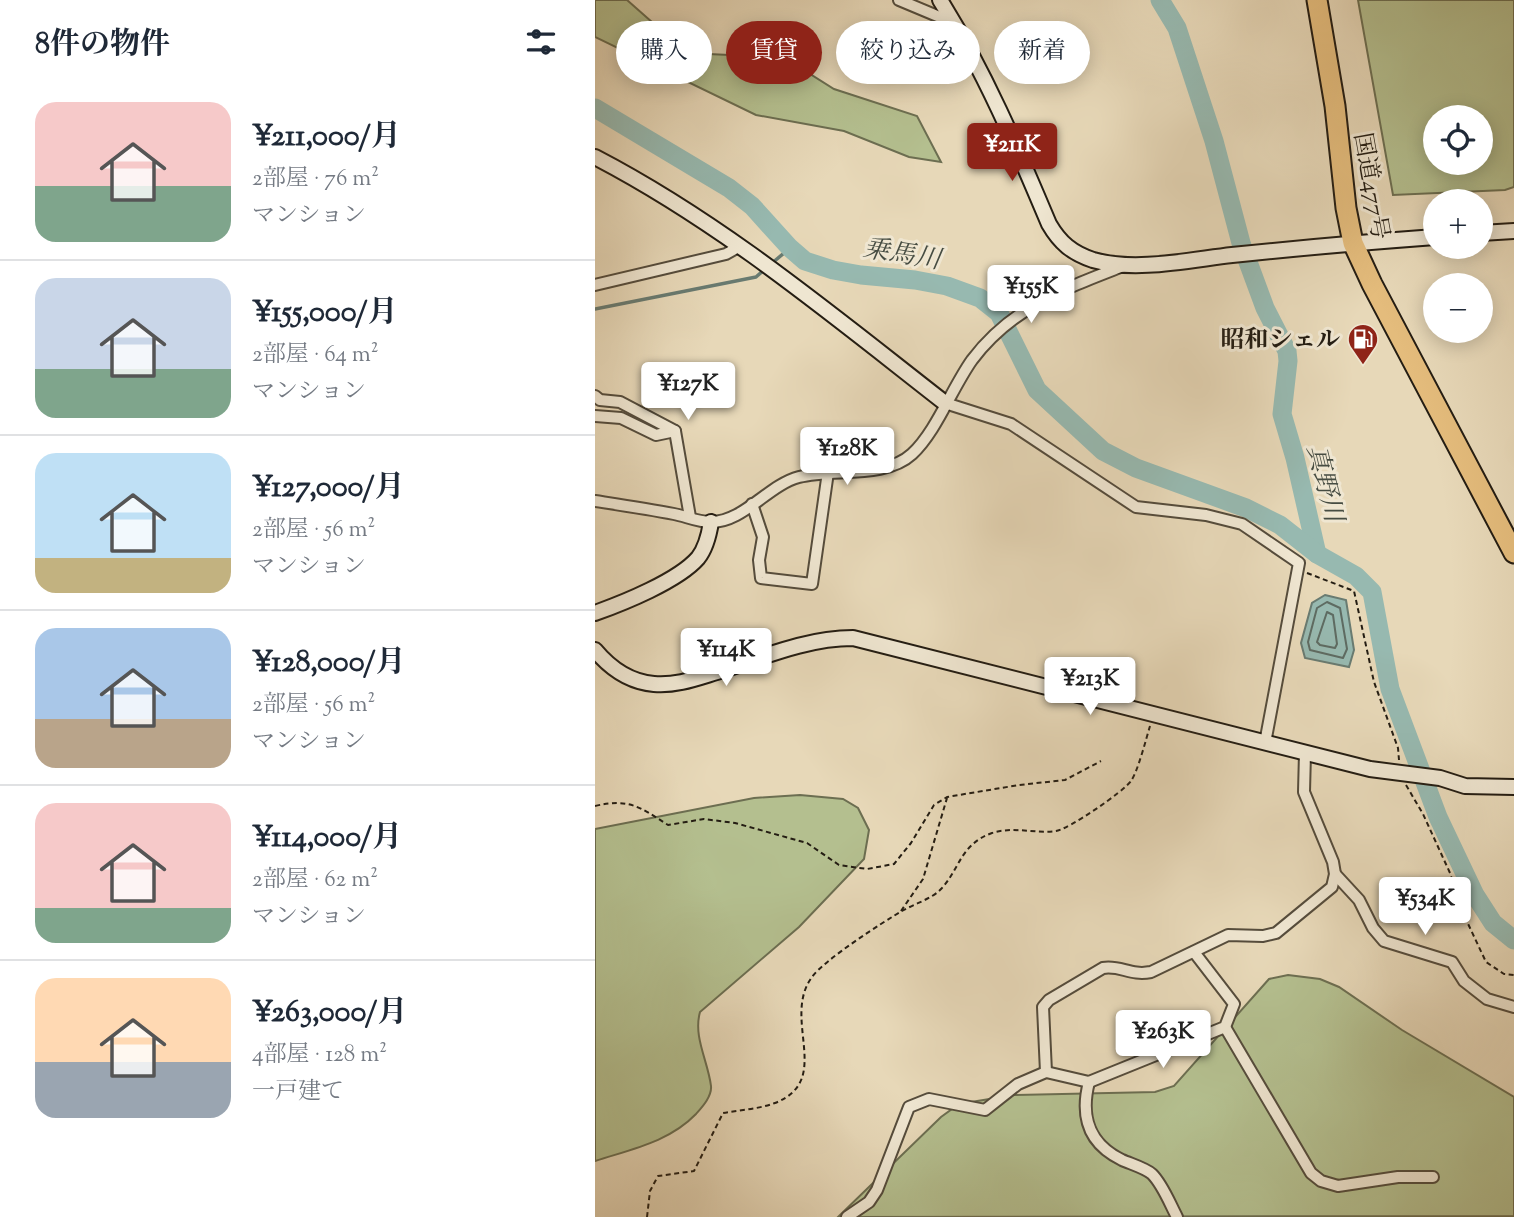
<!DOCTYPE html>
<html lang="ja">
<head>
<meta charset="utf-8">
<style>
	body { margin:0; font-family:"Sorts Mill Goudy","Noto Serif JP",serif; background:#f2f2f3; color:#1f2937; height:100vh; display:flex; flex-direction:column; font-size:26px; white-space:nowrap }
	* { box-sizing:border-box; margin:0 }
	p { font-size:23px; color:#747a83 }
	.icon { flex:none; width:38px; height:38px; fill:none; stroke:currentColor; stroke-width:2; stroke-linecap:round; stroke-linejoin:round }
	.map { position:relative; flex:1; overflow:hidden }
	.panel { display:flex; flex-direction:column; background:#fff; width:595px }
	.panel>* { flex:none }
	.top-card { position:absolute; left:21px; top:21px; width:665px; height:63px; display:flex; gap:14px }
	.fabs { position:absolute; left:828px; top:105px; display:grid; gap:14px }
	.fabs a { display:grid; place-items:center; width:70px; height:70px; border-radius:50%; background:#fff; box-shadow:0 4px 18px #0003; font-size:35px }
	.price { position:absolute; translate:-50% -60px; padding:0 16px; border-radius:7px; background:#fff; color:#222; font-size:23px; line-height:46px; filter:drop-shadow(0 2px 4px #0008) }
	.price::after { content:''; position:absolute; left:50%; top:42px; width:21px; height:16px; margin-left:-10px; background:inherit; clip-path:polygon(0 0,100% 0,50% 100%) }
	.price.on { background:#8f2418; color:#fff }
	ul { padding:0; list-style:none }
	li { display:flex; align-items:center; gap:21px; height:175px; padding:0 35px }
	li+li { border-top:2px solid #e0e1e3 }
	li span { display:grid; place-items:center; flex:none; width:196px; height:140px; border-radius:21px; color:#555 }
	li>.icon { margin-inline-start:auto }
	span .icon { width:84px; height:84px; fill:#fffc; stroke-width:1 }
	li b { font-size:30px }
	h2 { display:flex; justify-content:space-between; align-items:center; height:84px; padding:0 35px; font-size:30px }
	.pill { padding:0 24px; border-radius:32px; background:#fff; box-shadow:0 4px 18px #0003; font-size:24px; line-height:63px }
	.pill.on { background:#8f2418; color:#fff }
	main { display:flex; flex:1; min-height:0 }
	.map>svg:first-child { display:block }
	.green { fill:#b4bf8f; stroke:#6c6e51; stroke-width:2; fill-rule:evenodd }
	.water { fill:#97b9b0; stroke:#697b71; stroke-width:2 }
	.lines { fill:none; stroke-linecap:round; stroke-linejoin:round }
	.shore { stroke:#5e6b62; stroke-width:2 }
	.stream { stroke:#697b71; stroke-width:3.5 }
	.river { stroke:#97b9b0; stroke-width:19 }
	.street-casing { stroke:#554c3c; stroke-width:14 }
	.secondary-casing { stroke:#241d13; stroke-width:18 }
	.highway-casing { stroke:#241d13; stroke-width:23 }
	.path { stroke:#241d13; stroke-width:2; stroke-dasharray:5 3.5; stroke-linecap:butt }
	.street { stroke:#efe6d1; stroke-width:10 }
	.secondary { stroke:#efe6d1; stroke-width:14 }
	.highway { stroke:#e4bc7c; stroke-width:19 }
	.labels { text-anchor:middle; stroke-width:6; stroke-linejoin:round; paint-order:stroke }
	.street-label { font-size:24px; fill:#241d13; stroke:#efe6d1 }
	.poi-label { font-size:24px; font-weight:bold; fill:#241d13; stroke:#efe6d1; text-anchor:end }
	.water-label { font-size:26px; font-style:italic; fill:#464c42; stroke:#efe6d1 }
</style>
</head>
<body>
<main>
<section class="panel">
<h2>8件の物件<svg class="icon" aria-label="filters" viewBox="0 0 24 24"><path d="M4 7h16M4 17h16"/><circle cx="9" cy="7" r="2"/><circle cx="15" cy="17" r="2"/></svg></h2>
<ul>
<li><span style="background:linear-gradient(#f6c9c9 60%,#7fa58c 0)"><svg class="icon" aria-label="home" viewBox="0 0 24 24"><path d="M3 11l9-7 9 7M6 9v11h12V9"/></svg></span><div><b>¥211,000/月</b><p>2部屋 · 76 m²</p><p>マンション</p></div></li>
<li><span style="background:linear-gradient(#c9d6e8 65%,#7fa58c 0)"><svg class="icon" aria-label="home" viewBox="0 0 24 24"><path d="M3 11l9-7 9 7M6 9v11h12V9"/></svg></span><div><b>¥155,000/月</b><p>2部屋 · 64 m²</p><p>マンション</p></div></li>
<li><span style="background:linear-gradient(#bfe0f5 75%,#c2b280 0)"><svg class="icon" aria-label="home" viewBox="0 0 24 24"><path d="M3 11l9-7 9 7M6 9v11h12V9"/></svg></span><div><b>¥127,000/月</b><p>2部屋 · 56 m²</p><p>マンション</p></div></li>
<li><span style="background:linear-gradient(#a9c7e8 65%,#b9a48a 0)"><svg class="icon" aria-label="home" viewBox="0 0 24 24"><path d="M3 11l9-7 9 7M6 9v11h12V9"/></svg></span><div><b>¥128,000/月</b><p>2部屋 · 56 m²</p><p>マンション</p></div></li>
<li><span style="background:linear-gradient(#f6c9c9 75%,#7fa58c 0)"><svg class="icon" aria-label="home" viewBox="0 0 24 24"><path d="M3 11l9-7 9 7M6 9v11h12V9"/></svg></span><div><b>¥114,000/月</b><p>2部屋 · 62 m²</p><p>マンション</p></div></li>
<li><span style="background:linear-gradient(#ffd9b3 60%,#9aa5b1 0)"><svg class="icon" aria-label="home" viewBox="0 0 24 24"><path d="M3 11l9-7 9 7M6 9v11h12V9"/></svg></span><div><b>¥263,000/月</b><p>4部屋 · 128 m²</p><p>一戸建て</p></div></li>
</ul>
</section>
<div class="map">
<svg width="919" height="1217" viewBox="0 0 919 1217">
	<rect width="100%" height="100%" fill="#e7d8b8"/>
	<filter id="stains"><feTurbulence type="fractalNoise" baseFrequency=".00286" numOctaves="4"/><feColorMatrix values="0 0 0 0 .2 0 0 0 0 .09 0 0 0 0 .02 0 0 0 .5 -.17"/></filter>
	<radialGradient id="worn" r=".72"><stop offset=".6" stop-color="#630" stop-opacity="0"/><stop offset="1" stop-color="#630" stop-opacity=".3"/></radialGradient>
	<g class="green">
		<polygon points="0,0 32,0 92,53 156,56 196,62 239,89 322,116 346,162 314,157 249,131 161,115 0,37"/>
		<path d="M 763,0 L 919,0 L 919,187 L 910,190 L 798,195 ZM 886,117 L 886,163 L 840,163 L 840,117 Z"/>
		<path d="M 205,795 L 248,799 L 263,808 L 274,830 L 269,859 L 204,927 L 105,1012 C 98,1037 113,1061 116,1086 C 117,1096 108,1106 101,1114 C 74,1142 37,1149 0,1161 L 0,829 L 159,798 Z"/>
		<polygon points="693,975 725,979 744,987 807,1030 919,1097 919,1216 243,1217 346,1117 364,1104 419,1095 560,1092 579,1086 674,979"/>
	</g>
	<polygon class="water" points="730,595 751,600 759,650 754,667 710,658 706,643 717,603"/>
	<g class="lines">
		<g class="shore">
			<polygon points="732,602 745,608 752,649 748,658 715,650 713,642 722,608"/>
			<polygon points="732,612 738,615 742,644 740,648 725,645 722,642"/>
		</g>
		<g class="stream">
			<polyline points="176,264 195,248"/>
			<polyline points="0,309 161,277 170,269"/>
		</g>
		<g class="river">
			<polyline points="565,0 582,28 619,141 646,243 670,308 692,351 693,361 687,414 700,458 722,554"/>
			<polyline points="0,108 134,188 157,206 195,248 210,261 238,270 266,275 320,280 352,286 385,298 404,313 442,390 508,451 541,468 651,508 685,525 722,554 761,576 777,592 795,689 843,817 880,895 898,923 919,940"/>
		</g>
		<g class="street-casing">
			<g id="street">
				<polyline points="304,0 359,23"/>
				<polyline points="0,285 131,254 145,246"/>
				<polyline points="0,396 5,400 25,402 80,431 95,517"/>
				<polyline points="350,403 416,424 541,507 611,515 647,524 704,563 670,743"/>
				<polyline points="0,416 26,418 61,435 80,431"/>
				<path d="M 0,501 C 26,505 53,509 79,514 C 90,516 103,522 115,522 C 148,523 173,485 204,477 C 238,468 290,479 317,454 C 341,432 357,388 377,360 C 417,307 469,289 528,266"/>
				<polyline points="157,504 168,537 164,560 166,578 217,584 233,472"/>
				<polyline points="740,874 764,900 778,928 789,941 857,962 869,981 892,999 919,1007"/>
				<polyline points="630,1027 716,1173 726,1181 743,1186 803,1177 838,1177"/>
				<path d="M 451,1072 L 448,1007 L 454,1000 L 508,968 C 526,965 535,976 556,972 L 633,935 L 668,936 L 681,933 L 737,887 L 740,874 L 738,862 L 709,792 L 710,753"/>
				<path d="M 494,1082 C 485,1117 494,1144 527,1160 C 536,1164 550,1168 557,1174 C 568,1185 575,1204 582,1217"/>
				<polyline points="252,1217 274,1202 282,1190 314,1107 334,1099 390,1110 423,1084 451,1072 494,1082 630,1027 639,1004 599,952"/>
			</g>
		</g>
		<g class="secondary-casing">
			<g id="secondary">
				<path d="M 345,0 C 389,70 422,148 454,224 C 465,243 477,253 498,260 C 540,272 594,260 637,255 C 705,248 772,242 840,237"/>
				<path d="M 0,157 C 127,223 237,315 350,403"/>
				<polyline points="886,233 919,231"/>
				<path d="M 0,613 C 28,603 83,581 103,558 C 111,548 114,535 116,522"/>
				<path d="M 0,650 C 15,668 35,682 59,684 C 81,686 102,678 122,672 C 166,658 211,638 258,638 L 775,769 L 845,778 L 870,786 L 919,787"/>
			</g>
		</g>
		<g class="highway-casing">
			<polyline id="highway" points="722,0 740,106 751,208 758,243 777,284 919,553"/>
		</g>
		<g class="path">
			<polyline points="712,573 759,591 779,682 803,748 804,760"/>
			<polyline points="811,785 828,814 855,873 867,911 891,962 909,974 919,975"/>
			<path d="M 0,806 C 34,798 45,807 73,825 L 109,819 L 140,823 L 212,843 L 244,865 L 272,869 L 299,864 L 316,843 L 339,805 L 352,797 L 424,785 L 470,780 L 506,761"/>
			<polyline points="306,911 328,879 352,798"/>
			<path d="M 52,1217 L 55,1191 L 63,1176 L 99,1171 L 128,1113 C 145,1110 164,1109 180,1103 C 239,1080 186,1019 217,977 C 229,960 288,922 307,911 C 319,904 336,899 345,890 C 365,870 364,845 397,833 C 419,826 440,834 461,831 C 474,829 528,792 536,781 C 543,771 551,739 555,726"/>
		</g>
		<use href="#street" class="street"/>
		<use href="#secondary" class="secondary"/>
		<use href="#highway" class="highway"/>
	</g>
	<defs>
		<g id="fuel-pin" transform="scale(1.575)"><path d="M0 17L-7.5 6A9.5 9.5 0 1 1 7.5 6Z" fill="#8f2418" stroke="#efe6d1"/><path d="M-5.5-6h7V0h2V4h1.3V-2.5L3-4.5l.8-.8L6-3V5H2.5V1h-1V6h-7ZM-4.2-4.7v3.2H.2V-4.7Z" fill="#fff"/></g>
	</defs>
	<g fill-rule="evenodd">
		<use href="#fuel-pin" x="768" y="339"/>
	</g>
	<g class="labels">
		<g class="street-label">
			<text transform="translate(777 186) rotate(80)" y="8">国道477号</text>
		</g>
		<g class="poi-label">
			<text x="745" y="347">昭和シェル</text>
		</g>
		<g class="water-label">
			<text transform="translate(307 253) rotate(9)" y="9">乗馬川</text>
			<text transform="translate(731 483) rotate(76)" y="9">真野川</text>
		</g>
	</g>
	<rect width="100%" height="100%" filter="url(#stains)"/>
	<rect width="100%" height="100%" fill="url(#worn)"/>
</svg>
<div class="fabs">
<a><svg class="icon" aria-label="locate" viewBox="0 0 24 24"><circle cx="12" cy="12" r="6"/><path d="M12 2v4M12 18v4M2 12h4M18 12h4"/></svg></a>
<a>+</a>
<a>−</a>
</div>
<b class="price on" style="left:417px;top:183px">¥211K</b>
<b class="price" style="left:436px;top:325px">¥155K</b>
<b class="price" style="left:93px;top:422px">¥127K</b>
<b class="price" style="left:252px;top:487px">¥128K</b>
<b class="price" style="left:131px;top:688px">¥114K</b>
<b class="price" style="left:495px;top:717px">¥213K</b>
<b class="price" style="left:830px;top:937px">¥534K</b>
<b class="price" style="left:568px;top:1070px">¥263K</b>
<div class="top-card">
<a class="pill">購入</a>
<a class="pill on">賃貸</a>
<a class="pill">絞り込み</a>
<a class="pill">新着</a>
</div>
</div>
</main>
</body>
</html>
